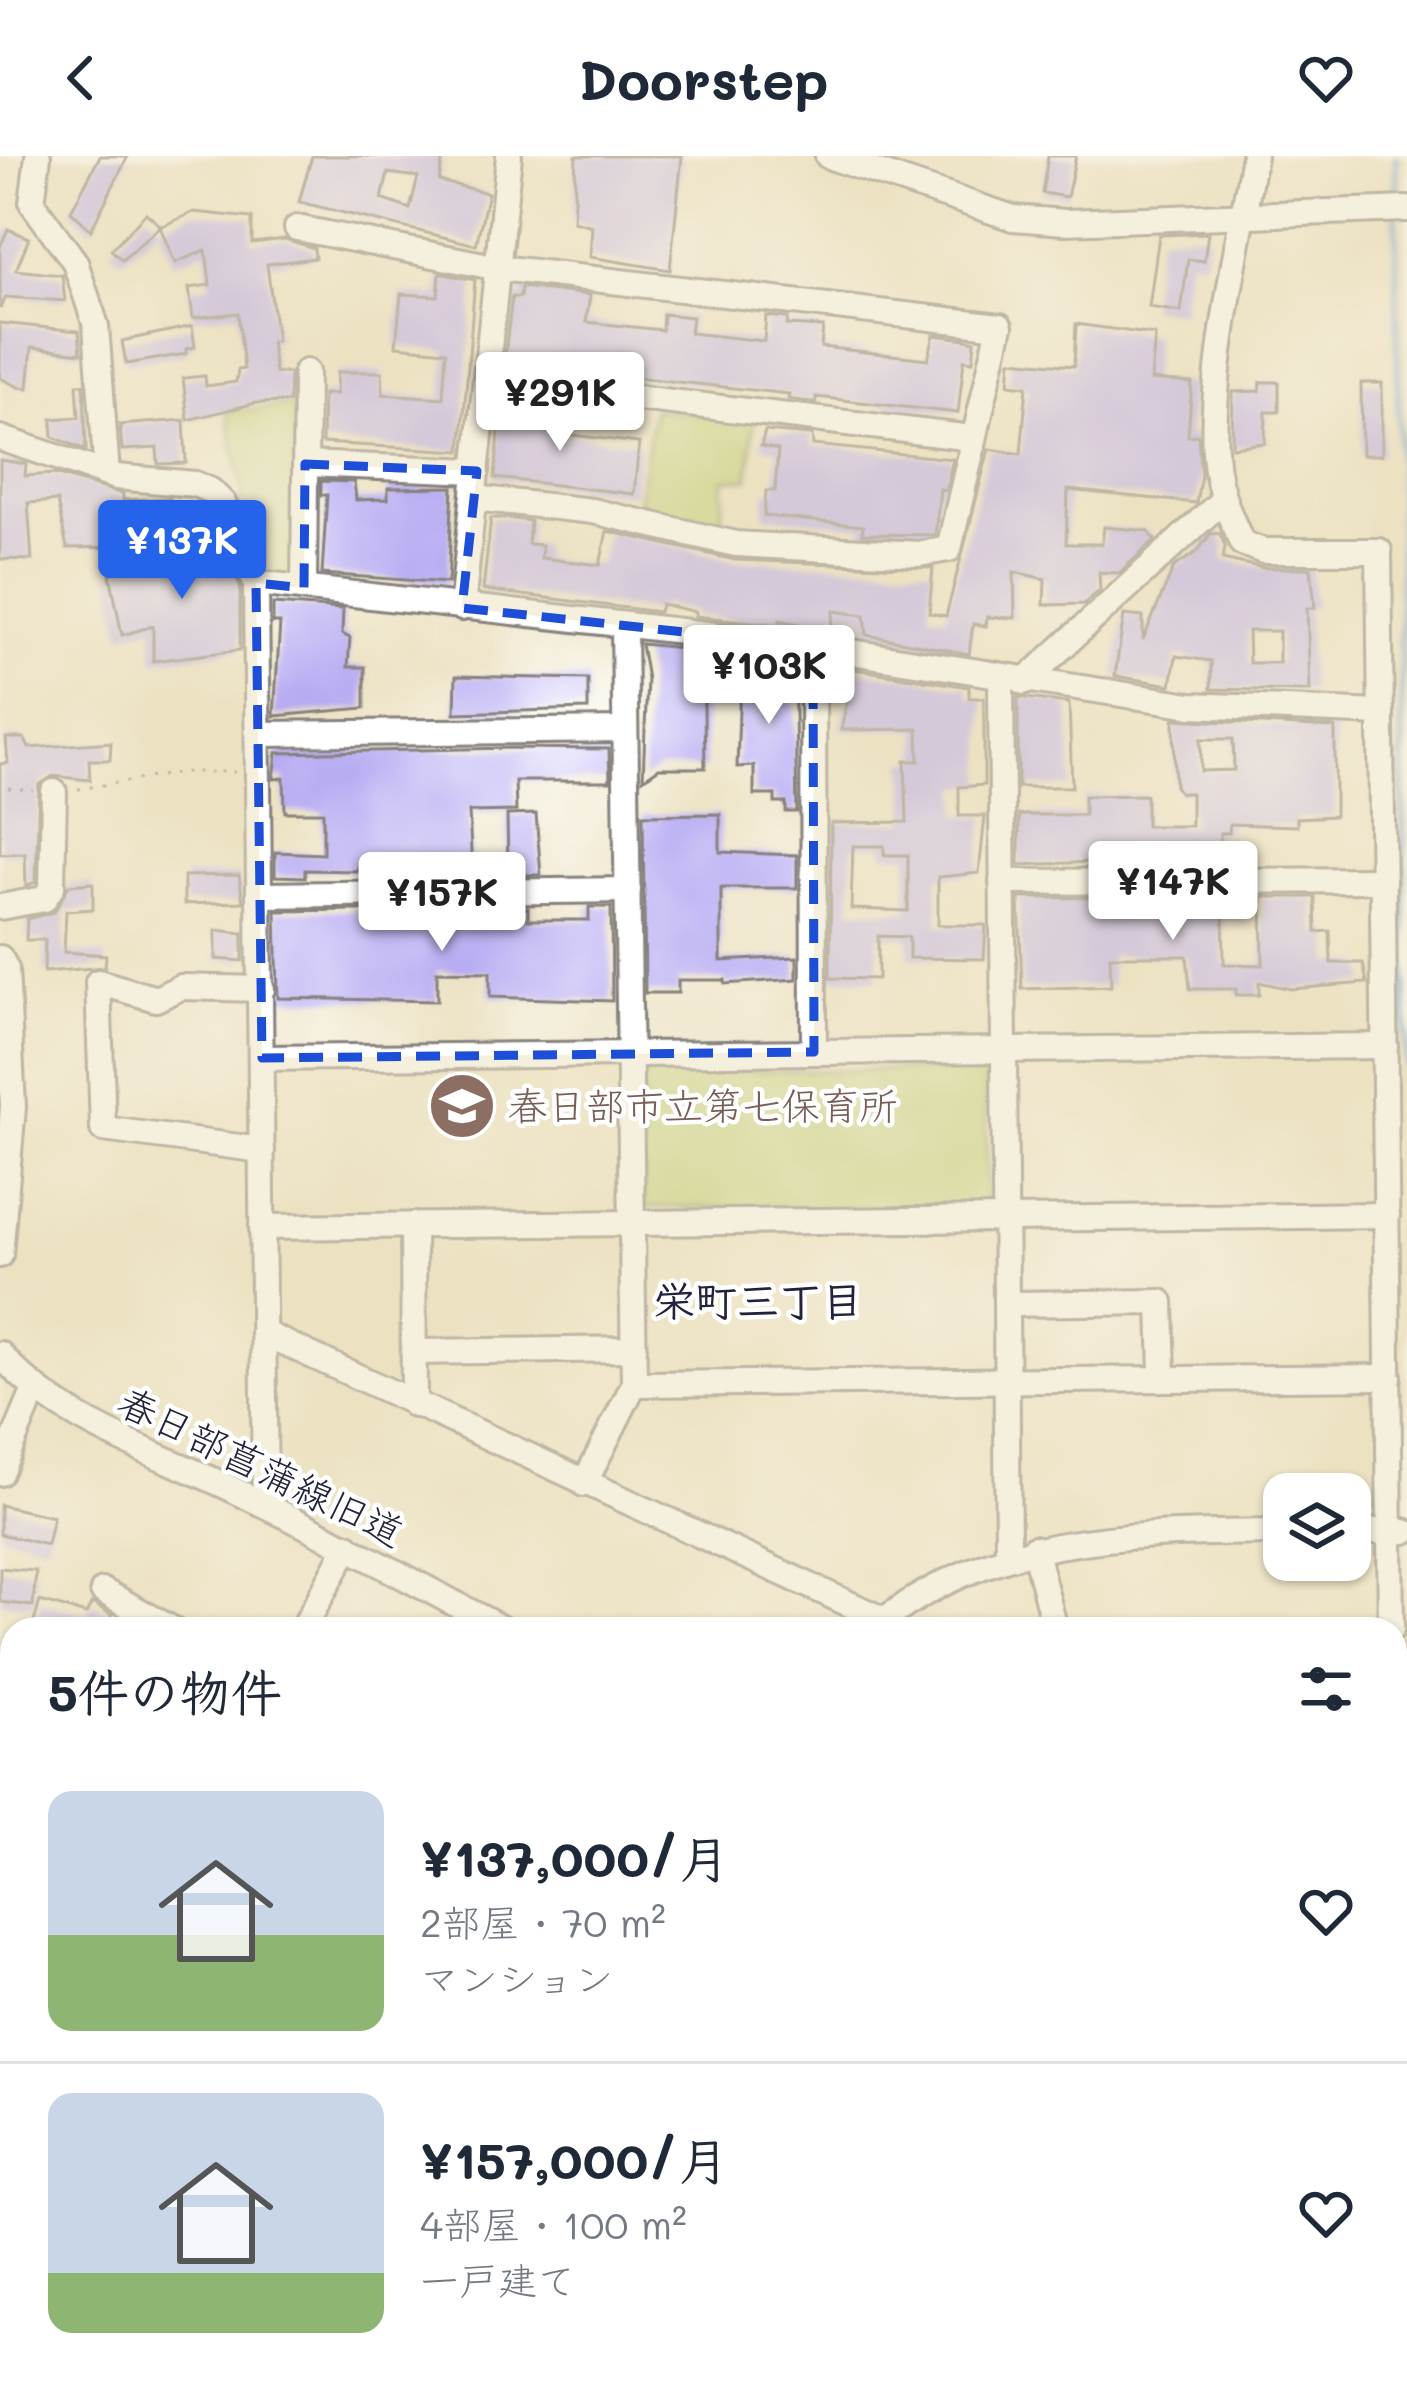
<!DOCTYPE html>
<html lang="ja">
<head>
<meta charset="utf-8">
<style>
	body { margin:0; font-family:Mali,"Klee One",sans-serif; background:#f2f2f3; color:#1f2937; height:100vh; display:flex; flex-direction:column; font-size:45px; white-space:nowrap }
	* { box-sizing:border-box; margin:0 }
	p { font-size:39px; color:#747a83 }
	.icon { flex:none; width:66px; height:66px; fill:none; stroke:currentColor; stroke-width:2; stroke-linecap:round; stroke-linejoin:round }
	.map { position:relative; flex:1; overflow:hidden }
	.side { position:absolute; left:0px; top:1461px; width:1407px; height:768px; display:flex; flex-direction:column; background:#fff; border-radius:36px 36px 0 0; box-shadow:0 3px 9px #0004 }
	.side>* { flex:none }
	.tools { position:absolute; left:1263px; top:1317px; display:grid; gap:24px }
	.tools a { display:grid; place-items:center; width:108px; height:108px; border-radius:24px; background:#fff; box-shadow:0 3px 9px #0004; font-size:60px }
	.price { position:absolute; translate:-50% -102px; padding:0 27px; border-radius:12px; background:#fff; color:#222; font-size:39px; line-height:78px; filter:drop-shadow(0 3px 6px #0008) }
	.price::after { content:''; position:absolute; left:50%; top:72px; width:36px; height:27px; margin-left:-18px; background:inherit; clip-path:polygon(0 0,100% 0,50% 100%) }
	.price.current { background:#2563eb; color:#fff }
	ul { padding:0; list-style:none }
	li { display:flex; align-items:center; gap:36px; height:300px; padding:0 48px }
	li+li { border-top:3px solid #e0e1e3 }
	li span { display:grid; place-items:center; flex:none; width:336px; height:240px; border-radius:24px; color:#555 }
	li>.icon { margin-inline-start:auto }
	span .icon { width:144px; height:144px; fill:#fffc; stroke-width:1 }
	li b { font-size:51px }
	h2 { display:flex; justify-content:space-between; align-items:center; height:144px; padding:0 48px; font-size:51px }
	header { display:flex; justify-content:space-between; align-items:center; height:156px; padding:0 48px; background:#fff; font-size:54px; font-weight:700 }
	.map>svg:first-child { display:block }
	.green { fill:#bfd073; stroke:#707957; stroke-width:3 }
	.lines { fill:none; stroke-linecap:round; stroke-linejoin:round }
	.stream { stroke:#72a4dd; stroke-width:6 }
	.building { fill:#b7abf2; fill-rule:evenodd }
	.minor-casing { stroke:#87827e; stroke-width:30 }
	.major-casing { stroke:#87827e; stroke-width:36 }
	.path { stroke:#87827e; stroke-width:3; stroke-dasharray:3 9; stroke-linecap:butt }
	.minor { stroke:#fff; stroke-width:24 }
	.major { stroke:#fff; stroke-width:30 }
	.marked { fill:none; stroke:#1d4ed8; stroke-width:9; stroke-dasharray:24 15; stroke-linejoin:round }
	.labels { text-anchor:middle; stroke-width:9; stroke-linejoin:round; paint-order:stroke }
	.education-label { font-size:39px; fill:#785e54; stroke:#fff; text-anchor:start }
	.street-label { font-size:39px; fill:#22223b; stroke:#fff }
	.neighbourhood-label { font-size:42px; font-weight:bold; fill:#22223b; stroke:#fff }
</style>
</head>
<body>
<header><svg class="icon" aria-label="back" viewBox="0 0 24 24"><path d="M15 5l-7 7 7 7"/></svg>Doorstep<svg class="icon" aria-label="heart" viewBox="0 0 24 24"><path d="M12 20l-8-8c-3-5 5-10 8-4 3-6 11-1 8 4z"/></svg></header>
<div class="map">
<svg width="1407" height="2229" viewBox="0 0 1407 2229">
	<rect width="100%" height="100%" fill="#fff"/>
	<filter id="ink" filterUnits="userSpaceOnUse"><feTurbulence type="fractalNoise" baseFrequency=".00833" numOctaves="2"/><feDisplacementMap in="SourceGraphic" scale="24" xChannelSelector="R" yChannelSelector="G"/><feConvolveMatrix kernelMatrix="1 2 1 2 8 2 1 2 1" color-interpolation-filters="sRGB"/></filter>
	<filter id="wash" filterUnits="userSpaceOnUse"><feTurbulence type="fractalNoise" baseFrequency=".004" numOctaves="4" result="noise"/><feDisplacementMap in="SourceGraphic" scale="48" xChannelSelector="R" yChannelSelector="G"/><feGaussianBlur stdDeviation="2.7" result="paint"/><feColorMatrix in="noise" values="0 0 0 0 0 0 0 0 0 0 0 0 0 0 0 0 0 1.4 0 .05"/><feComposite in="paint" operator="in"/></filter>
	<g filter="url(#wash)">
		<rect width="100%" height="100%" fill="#ece2c2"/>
		<g class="green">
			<polygon points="295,249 295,416 282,423 249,396 231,345 244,341 227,256"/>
			<polygon points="653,253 754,264 749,323 724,323 722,371 638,349"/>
			<polygon points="986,913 987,1054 644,1051 642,916"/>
		</g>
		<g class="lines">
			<g class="stream">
				<polyline points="1396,0 1396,44"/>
				<polyline points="1396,58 1407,993"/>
			</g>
		</g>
		<g id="blocks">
			<g class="building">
				<polygon points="100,0 128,0 91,74 71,55"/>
				<path d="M 312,0 L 443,0 L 439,25 L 488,37 L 476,89 L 299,46 ZM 388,17 L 418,21 L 410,53 L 382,43 Z"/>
				<polygon points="576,0 682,0 670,114 590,101 592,70 573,65"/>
				<polygon points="1048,0 1076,0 1067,41 1042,37"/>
				<polygon points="194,56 252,62 252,87 285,83 314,92 315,102 267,108 277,185 271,185 275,217 290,217 289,246 256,247 188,264 183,222 205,220 206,230 236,226 238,214 244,213 238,157 193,162 189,132 210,129 206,94 175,107 160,71"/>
				<polygon points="146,57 161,70 122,104 111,94"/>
				<polygon points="8,73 29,82 16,114 62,119 65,145 6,141 0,153 0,91"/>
				<polygon points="1208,77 1204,105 1188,103 1181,156 1149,151 1159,79"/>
				<polygon points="440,117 475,124 461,295 322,287 323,238 336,238 337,216 382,216 383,238 443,242 446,195 396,190 401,138 438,140"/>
				<polygon points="521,131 590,139 586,166 662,174 663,158 692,161 690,177 764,185 766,160 788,162 787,169 823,171 821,191 928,203 934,179 966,183 975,185 973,205 964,204 958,257 816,241 816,247 788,243 789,238 504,207 512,141 520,141"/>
				<polygon points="0,167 79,175 81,197 32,191 28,232 19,231 0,222"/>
				<polygon points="1076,168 1155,179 1151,224 1192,227 1188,280 1198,279 1201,319 1196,347 1068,334 1066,388 1102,388 1104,371 1148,375 1155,384 1119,417 1099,416 1100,434 1084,448 1044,449 1045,423 1014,416 1015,462 987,461 986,470 973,468 969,498 867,479 865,459 834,455 831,475 780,464 780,469 695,460 696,456 661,448 659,456 483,434 491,362 506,362 530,365 528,388 542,389 541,402 600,409 607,375 735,404 933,412 929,457 946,460 989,293 1021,298 1027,230 1009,228 1011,204 1074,210"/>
				<polygon points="192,170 195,191 186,193 186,198 126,208 122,185"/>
				<polygon points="1261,226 1279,226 1279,256 1266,256 1265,287 1232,291 1233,236 1260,235"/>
				<polygon points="1361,227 1382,227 1382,299 1362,299"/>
				<polygon points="77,228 84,228 86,294 53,281 52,263 79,261"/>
				<polygon points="502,242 529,246 529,255 557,258 554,277 639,287 634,338 495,322"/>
				<polygon points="184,264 186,307 158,308 157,292 122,294 120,269"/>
				<polygon points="765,275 812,279 813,289 953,303 946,334 940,333 935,379 862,378 863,370 764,360 766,335 775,335 778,294 761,290"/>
				<polygon points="0,304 26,308 25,320 55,318 123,338 123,344 170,342 177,390 67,392 57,345 28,347 32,404 0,403"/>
				<polygon points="321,325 354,326 356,344 388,343 388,332 453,331 448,427 322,418 327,339 321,339"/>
				<path d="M 1211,377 L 1220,378 L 1225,390 L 1223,403 L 1263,412 L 1311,412 L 1315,452 L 1307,452 L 1310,535 L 1211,533 L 1211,505 L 1176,500 L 1171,529 L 1115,520 L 1124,459 L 1143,461 L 1143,484 L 1174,411 L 1197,396 ZM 1248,475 L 1279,475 L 1279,507 L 1249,507 Z"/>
				<polygon points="219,382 240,430 240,494 153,505 153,470 122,479 110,418"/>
				<polygon points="273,448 343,453 342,478 350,482 348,511 365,511 365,552 274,560 280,467 273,467"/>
				<polygon points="641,488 703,494 705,612 659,612 643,623 647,523"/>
				<polygon points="741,499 794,504 797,656 786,656 786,647 775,647 775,639 754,639 754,610 737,611"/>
				<path d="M 854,513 L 969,531 L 969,542 L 984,542 L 984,629 L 959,631 L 959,660 L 985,660 L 979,717 L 938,721 L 938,769 L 986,769 L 984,803 L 909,802 L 909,781 L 878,780 L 878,823 L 830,822 L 831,667 L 907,666 L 905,605 L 919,605 L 918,573 L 841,574 ZM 853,690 L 884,690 L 884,699 L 908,699 L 908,755 L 851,753 Z"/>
				<polygon points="456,520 588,523 588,553 455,557"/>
				<polygon points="1018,541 1069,547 1072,631 1018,631"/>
				<path d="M 1174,563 L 1335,572 L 1335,660 L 1297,662 L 1297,670 L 1230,668 L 1229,677 L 1220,677 L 1220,708 L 1194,708 L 1191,698 L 1105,696 L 1104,702 L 1093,702 L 1093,706 L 1019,709 L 1019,659 L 1084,659 L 1084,640 L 1146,639 L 1146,670 L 1191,670 L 1191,637 L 1180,637 L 1175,630 ZM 1201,583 L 1233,583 L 1234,614 L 1201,615 Z"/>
				<polygon points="6,582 24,582 29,592 111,586 110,604 89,604 90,624 53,620 39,629 36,726 26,730 25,697 0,698 0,608 8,607"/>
				<polygon points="513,592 609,593 610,625 515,625 516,655 469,656 472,714 403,721 403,706 358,706 357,715 305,714 305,721 275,720 275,696 323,698 323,656 285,656 284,622 274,623 277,597"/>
				<polygon points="536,658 541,719 489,719 489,709 508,709 507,659"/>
				<polygon points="720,658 720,696 797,699 797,732 721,732 721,805 797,801 797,823 725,828 725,824 678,824 678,837 645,837 643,659"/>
				<polygon points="239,719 243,746 184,748 184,720"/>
				<polygon points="93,727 93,753 66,755 64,796 106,799 105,811 44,816 45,784 26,784 27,763 54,756 69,729"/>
				<polygon points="1223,741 1224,808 1263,809 1262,741 1315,741 1316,776 1330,775 1331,807 1363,807 1367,827 1291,833 1259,826 1259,839 1236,839 1236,833 1190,833 1187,800 1110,800 1111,830 1022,833 1019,742"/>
				<polygon points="589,751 611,751 612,845 490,841 490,816 437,815 437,845 278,842 276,755 528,752 528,764 589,764"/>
				<polygon points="216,774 243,777 243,805 216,803"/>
				<polygon points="0,1349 53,1361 47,1389 0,1378"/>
				<polygon points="0,1412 36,1415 33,1450 0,1446"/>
				<polygon points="40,1445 86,1458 92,1447 112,1459 108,1465 121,1473 32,1473"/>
			</g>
		</g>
	</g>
	<g filter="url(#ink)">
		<use href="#blocks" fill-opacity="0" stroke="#87827e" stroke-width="3"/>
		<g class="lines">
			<g class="minor-casing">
				<g id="minor">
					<polyline points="38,0 32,47 75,106 96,170 107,318"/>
					<polyline points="828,0 1013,62 1065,66 1407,53"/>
					<path d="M 1254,0 C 1239,85 1207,224 1216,307 C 1219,336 1230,361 1242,387 L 1263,395 L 1379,395 L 1391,1473"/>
					<polyline points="297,72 499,112 1000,170 949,393 919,398 736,388 592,355 474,342"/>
					<polyline points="488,224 972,282"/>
					<polyline points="0,282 116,321 195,328 211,335 223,347 256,427 265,1349"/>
					<polyline points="305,308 477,315"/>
					<polyline points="256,427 813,490 1191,549 1381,557"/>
					<polyline points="304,432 306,216"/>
					<polyline points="462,452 509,0"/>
					<polyline points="813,490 814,896"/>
					<polyline points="1001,521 1008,1400"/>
					<polyline points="1024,526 1223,344"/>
					<polyline points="261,578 625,574"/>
					<polyline points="1002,726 1383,724"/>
					<polyline points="262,739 628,734"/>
					<polyline points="0,751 44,743 52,731 54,636"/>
					<polyline points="0,802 6,813 13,951 0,1099"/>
					<polyline points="262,833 181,831 156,843 98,826 103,973 262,994"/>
					<polyline points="262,902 1385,890"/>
					<polyline points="413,1069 414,1249"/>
					<polyline points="262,1071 1387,1059"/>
					<polyline points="1007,1148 1161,1146 1163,1221"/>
					<polyline points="263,1177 884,1464"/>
					<polyline points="414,1196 634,1193"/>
					<path d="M 0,1198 C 61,1269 157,1296 238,1336 C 328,1380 415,1426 502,1473"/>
					<polyline points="634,1228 1389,1221"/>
					<polyline points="0,1317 35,1233"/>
					<polyline points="584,1328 634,1228 624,471"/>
					<polyline points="1350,1375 1405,1375"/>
					<polyline points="1034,1392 1055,1473"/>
					<polyline points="103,1435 172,1473"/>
					<polyline points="303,1473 348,1390"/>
					<path d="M 873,1473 C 992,1374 1138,1378 1284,1376"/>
					<polyline points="0,1804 12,1811"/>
					<polyline points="1395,1935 1407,1939"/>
					<polyline points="1395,1980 1407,1999"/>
					<polyline points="0,2072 4,2022 12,2007"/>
					<polyline points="1395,2164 1407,2170"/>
					<polyline points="350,2217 370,2229"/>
					<polyline points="729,2217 751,2229"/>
					<polyline points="0,2220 17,2229"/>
					<polyline points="400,2229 407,2217"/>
					<polyline points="674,2229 681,2217"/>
					<polyline points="934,2229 941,2217"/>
				</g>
			</g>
			<g class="major-casing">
				<g id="major">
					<polyline points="0,1571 12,1578"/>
					<polyline points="1143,2217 1165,2229"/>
				</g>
			</g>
			<g class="path">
				<polyline points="8,632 33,634"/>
				<polyline points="78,633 185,616 235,616"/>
				<polyline points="1395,1726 1407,1726"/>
			</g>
			<use href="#minor" class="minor"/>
			<use href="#major" class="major"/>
		</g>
	</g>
	<path d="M0 0H1407V2229H0ZM 305,308 L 477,315 L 462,452 L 813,490 L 814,896 L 262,902 L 256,427 L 304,432 Z" fill="#ece2c2" fill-opacity=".55" fill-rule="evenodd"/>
	<path class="marked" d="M 305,308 L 477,315 L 462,452 L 813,490 L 814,896 L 262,902 L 256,427 L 304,432 Z"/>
	<defs>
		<g id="school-disc" transform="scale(3.45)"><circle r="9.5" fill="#8d6e63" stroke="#fff"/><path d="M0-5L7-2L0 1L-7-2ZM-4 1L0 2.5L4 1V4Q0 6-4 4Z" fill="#fff"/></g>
	</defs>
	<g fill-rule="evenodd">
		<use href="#school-disc" x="462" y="950"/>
	</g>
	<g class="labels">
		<g class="education-label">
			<text x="508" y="964">春日部市立第七保育所</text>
		</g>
		<g class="street-label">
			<text transform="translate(261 1311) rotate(26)" y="14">春日部菖蒲線旧道</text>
		</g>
		<g class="neighbourhood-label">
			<text x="758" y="1160">栄町三丁目</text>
		</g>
	</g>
</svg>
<div class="tools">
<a><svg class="icon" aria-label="layers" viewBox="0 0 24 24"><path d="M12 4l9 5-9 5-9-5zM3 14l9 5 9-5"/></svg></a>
</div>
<b class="price" style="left:560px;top:298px">¥291K</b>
<b class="price current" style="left:182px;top:446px">¥137K</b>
<b class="price" style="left:769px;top:571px">¥103K</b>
<b class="price" style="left:1173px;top:787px">¥147K</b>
<b class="price" style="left:442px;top:798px">¥157K</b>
<section class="side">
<h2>5件の物件<svg class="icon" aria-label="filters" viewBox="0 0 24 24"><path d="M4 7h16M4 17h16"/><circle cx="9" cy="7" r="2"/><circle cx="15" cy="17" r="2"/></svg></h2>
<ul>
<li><span style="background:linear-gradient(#c9d6e8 60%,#8fb573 0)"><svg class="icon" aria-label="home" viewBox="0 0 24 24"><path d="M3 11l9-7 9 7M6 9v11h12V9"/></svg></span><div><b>¥137,000/月</b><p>2部屋 · 70 m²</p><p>マンション</p></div><svg class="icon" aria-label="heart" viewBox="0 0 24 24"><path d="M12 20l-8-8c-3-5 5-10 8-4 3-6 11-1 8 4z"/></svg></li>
<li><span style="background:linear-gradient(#c9d6e8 75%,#8fb573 0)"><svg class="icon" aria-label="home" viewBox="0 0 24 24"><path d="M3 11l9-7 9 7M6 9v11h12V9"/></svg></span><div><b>¥157,000/月</b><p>4部屋 · 100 m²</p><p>一戸建て</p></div><svg class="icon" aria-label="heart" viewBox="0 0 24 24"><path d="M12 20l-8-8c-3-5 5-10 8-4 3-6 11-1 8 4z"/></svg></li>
</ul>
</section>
</div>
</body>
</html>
